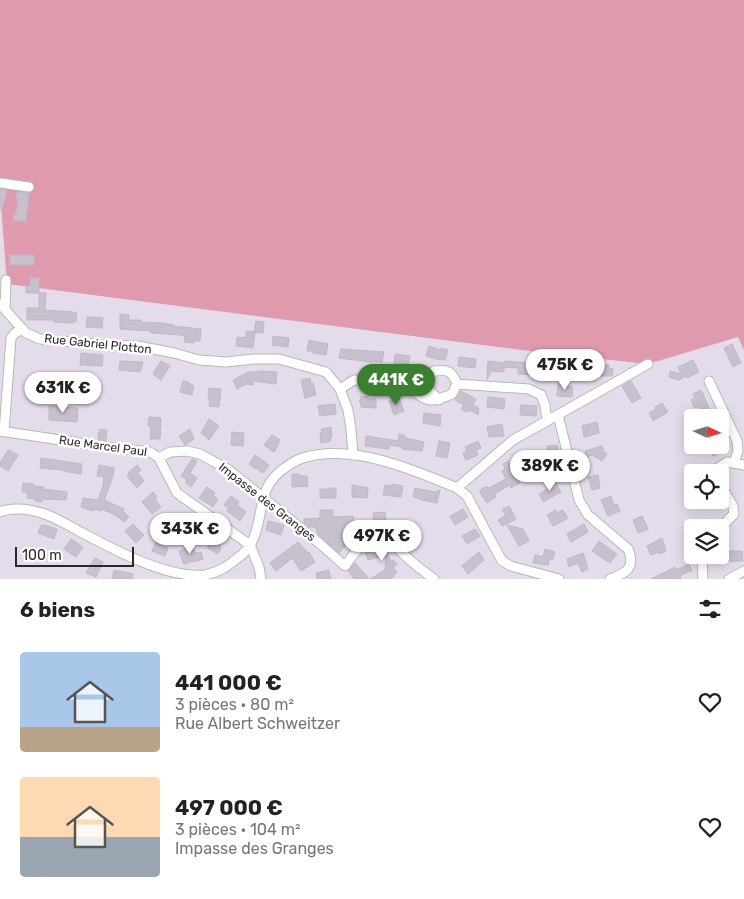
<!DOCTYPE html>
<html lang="fr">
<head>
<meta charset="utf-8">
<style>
	body { margin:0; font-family:Rubik,sans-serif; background:#f6f6f6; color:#222; height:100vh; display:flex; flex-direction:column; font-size:19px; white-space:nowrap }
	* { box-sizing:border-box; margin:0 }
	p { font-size:16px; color:#767676 }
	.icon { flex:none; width:28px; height:28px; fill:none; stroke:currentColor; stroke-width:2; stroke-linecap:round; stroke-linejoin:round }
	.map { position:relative; height:579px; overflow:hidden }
	.side { display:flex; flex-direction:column; background:#fff; flex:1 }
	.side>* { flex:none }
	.needle { width:32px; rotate:94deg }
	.controls { position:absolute; left:684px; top:409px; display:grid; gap:10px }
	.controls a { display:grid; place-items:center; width:45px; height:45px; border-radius:5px; background:#fff; box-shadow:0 2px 12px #0003; font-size:25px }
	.scale { position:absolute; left:15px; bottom:12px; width:119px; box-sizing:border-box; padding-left:5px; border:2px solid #292929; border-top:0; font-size:14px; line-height:18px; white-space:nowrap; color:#292929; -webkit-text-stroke:4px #fff; paint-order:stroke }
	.price { position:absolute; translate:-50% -42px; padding:0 11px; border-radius:18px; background:#fff; color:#222; font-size:16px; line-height:32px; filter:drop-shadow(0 1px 2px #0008) }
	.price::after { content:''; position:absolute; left:50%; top:30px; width:15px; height:11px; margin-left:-8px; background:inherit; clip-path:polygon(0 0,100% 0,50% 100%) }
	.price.selected { background:#3b8030; color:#fff }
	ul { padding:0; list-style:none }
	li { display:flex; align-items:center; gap:15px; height:125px; padding:0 20px }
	li span { display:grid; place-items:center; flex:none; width:140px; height:100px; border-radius:5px; color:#555 }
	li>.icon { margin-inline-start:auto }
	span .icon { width:60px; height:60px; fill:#fffc; stroke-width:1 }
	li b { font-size:21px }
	h2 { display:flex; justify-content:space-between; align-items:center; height:60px; padding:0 20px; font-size:21px }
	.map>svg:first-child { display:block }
	.green { fill:#df9aae }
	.building { fill:#c9c0cd; stroke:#c1b6c6 }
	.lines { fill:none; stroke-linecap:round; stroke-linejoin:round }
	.minor-casing { stroke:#b1bdaf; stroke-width:11 }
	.minor { stroke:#fff; stroke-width:9 }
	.labels { text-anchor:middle; stroke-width:5; stroke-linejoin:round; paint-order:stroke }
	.street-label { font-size:12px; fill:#292929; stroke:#fff }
</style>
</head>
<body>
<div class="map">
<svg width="744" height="579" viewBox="0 0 744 579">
	<rect width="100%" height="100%" fill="#e5dceb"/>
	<polygon class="green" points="0,0 744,0 744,350 738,337 648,364 538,352 7,284 0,191"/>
	<g class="building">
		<polygon points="0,189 7,190 2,209 0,209"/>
		<polygon points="17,192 29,193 26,222 13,220 14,214 16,214 18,198 16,198"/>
		<rect x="10" y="255" width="24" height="10"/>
		<polygon points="30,278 39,278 39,293 46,293 45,310 73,312 74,313 77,313 76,322 73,322 73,323 54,322 54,320 27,320 27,308 39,308 39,293 26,293 26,286 30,286"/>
		<polygon points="120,314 129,315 128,320 141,320 141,322 160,323 174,325 173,326 201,329 200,341 194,341 194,343 184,342 185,336 181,335 151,333 151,331 120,329"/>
		<polygon points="87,317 103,318 102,328 86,327"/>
		<polygon points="256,321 264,322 263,333 254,332"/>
		<polygon points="246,331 255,332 253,348 236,346 237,337 246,338"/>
		<polygon points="273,336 289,338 288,347 272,345"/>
		<polygon points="309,340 328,344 326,355 313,353 313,351 307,351"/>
		<polygon points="732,344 741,363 733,367 724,348"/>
		<polygon points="429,346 441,350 441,348 448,350 445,360 439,359 439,360 426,356"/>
		<polygon points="341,349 384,352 382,362 372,361 372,362 339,358"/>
		<polygon points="81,353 103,355 102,366 80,365"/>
		<polygon points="395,354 410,356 408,367 394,365"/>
		<polygon points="459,357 476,359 475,368 458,366"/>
		<polygon points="541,358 568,360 567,370 558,370 559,368 547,367 546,373 535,372 534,375 518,374 518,368 504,367 505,361 541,364"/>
		<polygon points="693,360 699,372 687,378 686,376 679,380 669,377 670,371 681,374 678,367"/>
		<polygon points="120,361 143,362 140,372 119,370"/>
		<polygon points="161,361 170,366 161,380 153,374"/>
		<polygon points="488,361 504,363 504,372 491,371 487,380"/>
		<polygon points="594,364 609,365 608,368 613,369 612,376 601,376 601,375 593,374"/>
		<polygon points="259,371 277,372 276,384 253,381 253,385 246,384 237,389 233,380 247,373 247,372 259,372"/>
		<polygon points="310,378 311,384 313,383 316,395 305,398 301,380"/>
		<polygon points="183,381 190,383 190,385 194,386 192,395 180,392"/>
		<polygon points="631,381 641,398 632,403 622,386"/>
		<polygon points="558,384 573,387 572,397 557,396"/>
		<polygon points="209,388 221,389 219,407 209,406 210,399 208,398"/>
		<polygon points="701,390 714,418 705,418 699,406 695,408 691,400 695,397 693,394"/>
		<polygon points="461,391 476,399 473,405 479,408 478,415 470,410 467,412 461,409 464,405 455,400"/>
		<polygon points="361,396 368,397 368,399 376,399 376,408 361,407 361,404 359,401 361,399"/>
		<polygon points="398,397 404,411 394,415 389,401"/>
		<polygon points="488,397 505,399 504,409 487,407"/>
		<polygon points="662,403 668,412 653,421 649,413 656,409 655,407"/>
		<polygon points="335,404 336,414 320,416 318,406"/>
		<polygon points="521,405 537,406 536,416 520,415"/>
		<polygon points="49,406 78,408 77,422 49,420"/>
		<polygon points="424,413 441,415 440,426 423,423"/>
		<polygon points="149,417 161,418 160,439 150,439 151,426 148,426"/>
		<polygon points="209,419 219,426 209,440 201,433"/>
		<polygon points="597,422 599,433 584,437 582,426"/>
		<polygon points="502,424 504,436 489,437 487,427"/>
		<polygon points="331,427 332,437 330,437 331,441 321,443 320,433 322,432 321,429"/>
		<polygon points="100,429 107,430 106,441 98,439 98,433 100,433"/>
		<polygon points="190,429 194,439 185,445 179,436"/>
		<polygon points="232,432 244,433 243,446 231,445"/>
		<polygon points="720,432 728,449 713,456 708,447 712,445 720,445"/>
		<polygon points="399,434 406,436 405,438 424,442 422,451 402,449 402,447 390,445 389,449 365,446 366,436 398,441"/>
		<polygon points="272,435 280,440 278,443 279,444 274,452 264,445"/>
		<polygon points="439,441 450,443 447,458 436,456"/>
		<polygon points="478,441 481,448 476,450 478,455 466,460 463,453 467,451 465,447"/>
		<polygon points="557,445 560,463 550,465 547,446"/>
		<polygon points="602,446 604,450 602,451 607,454 602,461 592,455 587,457 585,451"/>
		<polygon points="8,450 18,455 8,471 0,466 0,463"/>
		<polygon points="529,452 534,458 533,459 539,465 530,472 519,460"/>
		<polygon points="255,455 269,465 263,473 256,468 255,469 249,464"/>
		<polygon points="41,458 82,464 81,474 63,471 63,470 40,468"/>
		<polygon points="192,459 197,461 190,473 197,478 191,487 186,483 186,479 181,476"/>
		<polygon points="508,461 520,483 511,488 510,485 494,494 496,497 487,503 481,494 480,490 485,487 489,488 506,479 502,471 505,469 503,464"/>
		<polygon points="99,465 114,468 113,476 104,500 124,509 123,511 129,517 124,522 115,515 102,509 101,511 94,509 93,511 81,507 83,498 98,500 103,486 104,477 97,476"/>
		<polygon points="137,465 141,470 138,473 144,481 137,488 127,476 129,474 128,473"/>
		<polygon points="292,474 299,474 299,476 307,476 308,486 292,487"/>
		<polygon points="598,475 600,488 592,490 588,477"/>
		<polygon points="552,476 561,492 543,502 539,494 553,486"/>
		<polygon points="23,483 33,484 33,486 44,487 43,489 67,492 66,500 42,499 42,502 35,501 36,499 27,498 28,492 22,492"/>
		<polygon points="393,484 403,486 401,497 383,495 385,485 392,486"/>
		<polygon points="352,485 368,488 367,498 352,497"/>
		<polygon points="207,487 215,493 213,496 218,499 213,507 199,498"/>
		<polygon points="329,488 336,488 336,498 320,498 320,489 329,489"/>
		<polygon points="415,488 435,492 440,490 437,503 418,499 418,498 413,497"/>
		<polygon points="153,492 156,496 156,501 161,507 152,514 142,502"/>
		<polygon points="231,496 239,502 237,505 246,512 240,521 227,511 229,508 224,505"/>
		<polygon points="611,496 614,505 617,504 620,511 608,516 601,500"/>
		<polygon points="509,506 516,519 502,526 498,520 506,515 502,510"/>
		<polygon points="463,509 468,517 455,525 450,516"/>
		<polygon points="320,510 333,510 333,517 353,516 359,540 355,543 346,545 339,553 318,534 315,527 309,527 304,523 304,519 320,518"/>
		<polygon points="556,510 557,513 563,510 568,518 553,526 547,515"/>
		<polygon points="385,512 387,531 375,532 373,513"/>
		<polygon points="173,513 185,521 179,530 166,522"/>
		<polygon points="642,516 648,529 638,533 633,520"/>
		<polygon points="268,521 284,525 281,535 266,530"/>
		<polygon points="408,523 417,524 415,535 409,534 406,531"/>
		<polygon points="133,524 144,535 136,543 125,531"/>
		<polygon points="584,524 588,532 571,542 567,534"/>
		<polygon points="41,525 43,526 44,525 57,529 54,539 38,533"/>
		<polygon points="507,525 523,529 529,541 519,546"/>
		<polygon points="475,529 480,536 467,544 462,536"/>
		<polygon points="215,535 223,539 219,547 221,548 218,554 207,548"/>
		<polygon points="662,538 666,551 660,554 659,552 651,555 647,546"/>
		<polygon points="71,539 83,547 76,557 64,549"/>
		<polygon points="599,541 617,554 610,563 592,551"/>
		<polygon points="156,542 164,545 164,547 168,548 165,556 152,551"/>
		<polygon points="298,542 308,553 309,552 315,562 301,571 292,558 276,571 270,563"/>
		<polygon points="384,543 390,560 393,560 397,564 393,568 397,572 391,579 370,579 385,570 386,555 368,560 365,551 372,547"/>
		<polygon points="193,546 195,553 201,552 203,559 194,562 193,561 184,564 179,551"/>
		<polygon points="545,549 555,552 553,559 549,559 548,565 533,563 535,555 543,557"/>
		<polygon points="720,549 727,549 727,551 742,551 743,561 728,561 728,559 720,560"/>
		<polygon points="479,552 484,560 468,574 462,566"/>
		<polygon points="583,553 588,569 582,572 578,563 569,567 567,559"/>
		<polygon points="95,558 103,562 96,577 86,573"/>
		<polygon points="355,563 369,579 354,579 348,571"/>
		<polygon points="689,564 692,570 680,576 681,579 651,579 675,567 677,570"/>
		<polygon points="114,570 133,574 132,579 112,579"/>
		<polygon points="329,570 331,579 317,579 316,573"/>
	</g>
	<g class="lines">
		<g class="minor-casing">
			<g id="minor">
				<polyline points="0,183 29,187"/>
				<polyline points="0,304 26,333 40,339 106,345 138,346 174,353 199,360 226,362 254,359 279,359 326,372 340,389 348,410 351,429 353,455"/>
				<polyline points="5,309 6,280"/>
				<polyline points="709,381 737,441 738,451 734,463"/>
				<path d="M 340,389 L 354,380 L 408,385 C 425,402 429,404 452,394 L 457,384 L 529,389 L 541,395 L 545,405 L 547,421"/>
				<path d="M 439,400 L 429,390 L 429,379 L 434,371 C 448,369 452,371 457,384"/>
				<path d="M 558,415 L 579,500 L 588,515 L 628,549 C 636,568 626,573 610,579"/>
				<polyline points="0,431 107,447 150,452 159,458 177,493 250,545 259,567 261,579"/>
				<polyline points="4,432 11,338 15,333 23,329"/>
				<path d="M 159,458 L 170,452 L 187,451 L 200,454 L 229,470 L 319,543 L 345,566 C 364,538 370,537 403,536"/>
				<polyline points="715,472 719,467 727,462 744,465"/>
				<polyline points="457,488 467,496 502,561 511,566 559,579"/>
				<path d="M 0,512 C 5,509 9,510 15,509 C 37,508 56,518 75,529 C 109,547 166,579 205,575 C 218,572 225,568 235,560 C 241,556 247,550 251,544 C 261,526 259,504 268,486 C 273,477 281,470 289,465 C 294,462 298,459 303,458 C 351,443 412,469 457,488 L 513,440 L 648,364"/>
				<polyline points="717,528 725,523 734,514 733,506 720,484"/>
				<path d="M 388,537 C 401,554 417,567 434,579"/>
				<polyline points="702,555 703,579"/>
				<polyline points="729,579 744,571"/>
			</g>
		</g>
		<use href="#minor" class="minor"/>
	</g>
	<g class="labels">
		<g class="street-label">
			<text transform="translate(98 344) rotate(6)" y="4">Rue Gabriel Plotton</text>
			<text transform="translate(103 446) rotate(8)" y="4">Rue Marcel Paul</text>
			<text transform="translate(267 502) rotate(38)" y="4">Impasse des Granges</text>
		</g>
	</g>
</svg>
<div class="controls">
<a><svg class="needle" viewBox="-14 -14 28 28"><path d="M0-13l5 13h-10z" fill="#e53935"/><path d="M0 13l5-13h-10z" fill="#767676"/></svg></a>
<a><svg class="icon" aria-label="locate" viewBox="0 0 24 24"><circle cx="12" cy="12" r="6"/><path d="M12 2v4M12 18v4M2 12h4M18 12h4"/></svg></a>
<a><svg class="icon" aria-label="layers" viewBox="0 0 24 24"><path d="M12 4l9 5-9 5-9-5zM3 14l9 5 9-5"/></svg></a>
</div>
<div class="scale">100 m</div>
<b class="price" style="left:565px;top:391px">475K €</b>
<b class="price selected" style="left:396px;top:406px">441K €</b>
<b class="price" style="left:63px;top:414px">631K €</b>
<b class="price" style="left:550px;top:492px">389K €</b>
<b class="price" style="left:190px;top:555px">343K €</b>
<b class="price" style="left:382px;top:562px">497K €</b>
</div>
<section class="side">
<h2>6 biens<svg class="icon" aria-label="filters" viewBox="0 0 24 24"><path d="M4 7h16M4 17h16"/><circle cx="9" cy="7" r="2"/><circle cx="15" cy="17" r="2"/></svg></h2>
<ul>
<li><span style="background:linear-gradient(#a9c7e8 75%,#b9a48a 0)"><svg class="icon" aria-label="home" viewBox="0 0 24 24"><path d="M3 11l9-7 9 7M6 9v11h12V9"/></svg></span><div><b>441 000 €</b><p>3 pièces · 80 m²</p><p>Rue Albert Schweitzer</p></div><svg class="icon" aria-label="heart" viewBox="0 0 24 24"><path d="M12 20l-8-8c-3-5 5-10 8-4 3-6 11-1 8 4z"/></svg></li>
<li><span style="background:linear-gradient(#ffd9b3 60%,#9aa5b1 0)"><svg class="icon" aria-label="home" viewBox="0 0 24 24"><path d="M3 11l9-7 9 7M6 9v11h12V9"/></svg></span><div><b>497 000 €</b><p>3 pièces · 104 m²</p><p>Impasse des Granges</p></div><svg class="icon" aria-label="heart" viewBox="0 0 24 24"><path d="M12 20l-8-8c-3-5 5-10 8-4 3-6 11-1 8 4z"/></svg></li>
</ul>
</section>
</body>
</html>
